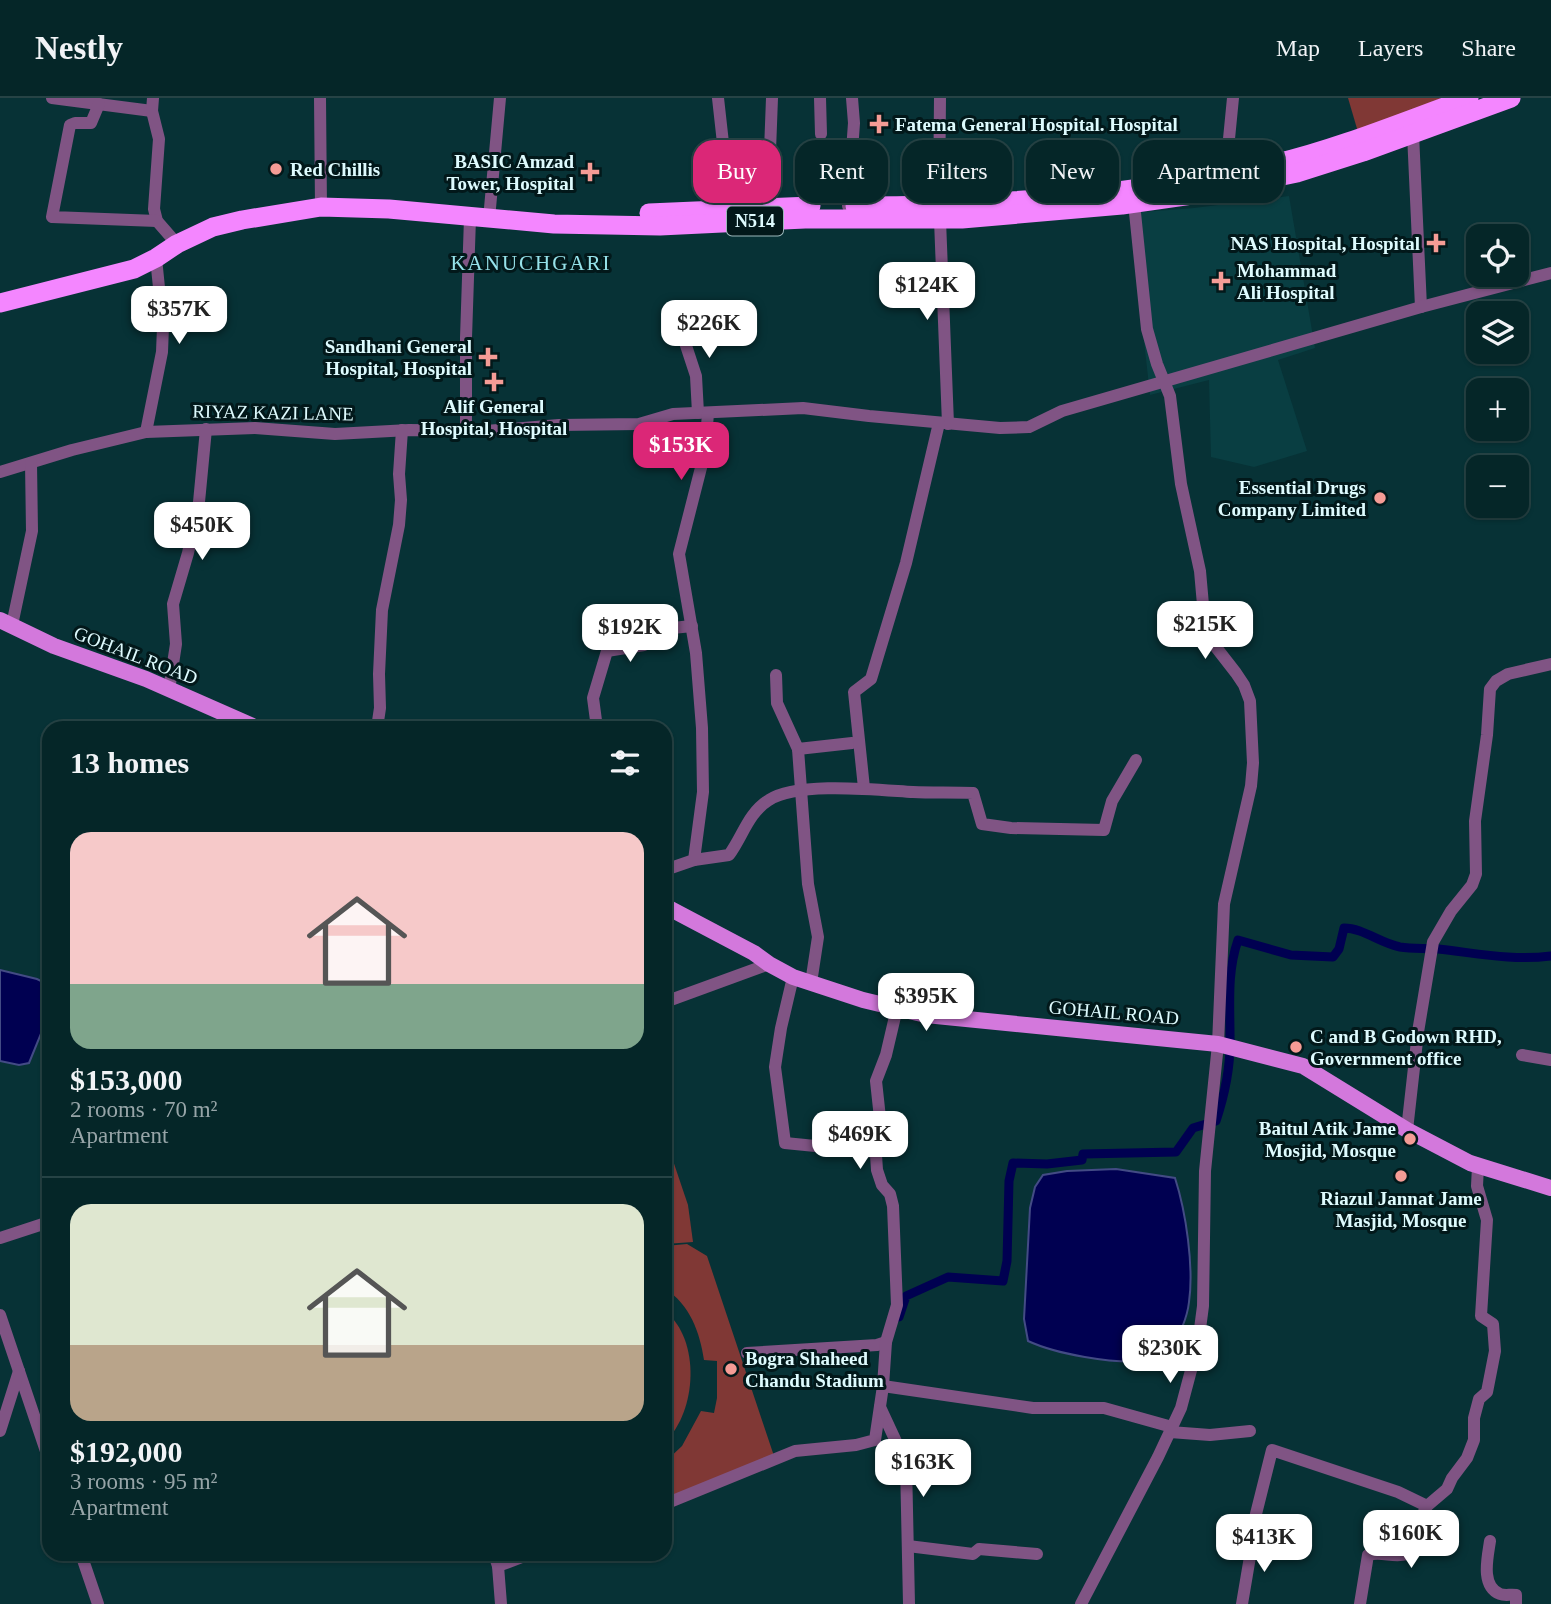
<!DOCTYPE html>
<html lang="en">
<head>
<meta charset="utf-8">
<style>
	body { margin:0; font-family:"Times New Roman",serif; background:#133234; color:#f1f3f6; height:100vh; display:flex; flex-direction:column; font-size:26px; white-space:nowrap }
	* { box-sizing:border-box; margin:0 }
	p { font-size:23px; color:#97a5a8 }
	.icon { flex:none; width:38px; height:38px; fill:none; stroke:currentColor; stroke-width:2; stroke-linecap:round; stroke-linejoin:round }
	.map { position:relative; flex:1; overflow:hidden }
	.sheet { position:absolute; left:42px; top:623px; width:630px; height:840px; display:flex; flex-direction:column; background:#052628; border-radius:21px; box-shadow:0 2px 5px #0004,0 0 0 2px #264345 }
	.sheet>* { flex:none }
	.hud { position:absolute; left:693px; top:42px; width:665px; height:63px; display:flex; gap:14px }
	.fabs { position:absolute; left:1466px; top:126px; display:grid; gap:14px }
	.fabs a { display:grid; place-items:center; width:63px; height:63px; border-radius:14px; background:#052628; box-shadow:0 2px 5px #0004,0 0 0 2px #264345; font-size:35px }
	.price { position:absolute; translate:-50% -60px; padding:0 16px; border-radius:14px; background:#fff; color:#222; font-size:23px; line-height:46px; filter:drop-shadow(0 2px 4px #0008) }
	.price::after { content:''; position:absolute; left:50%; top:42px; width:21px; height:16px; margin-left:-10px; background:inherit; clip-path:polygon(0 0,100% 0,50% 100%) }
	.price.active { background:#db2777; color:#fff }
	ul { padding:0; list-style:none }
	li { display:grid; align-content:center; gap:14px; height:371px; padding:0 28px }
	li+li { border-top:2px solid #264345 }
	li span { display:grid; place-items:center; height:217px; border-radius:21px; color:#555 }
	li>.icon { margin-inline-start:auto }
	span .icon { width:126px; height:126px; fill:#fffc; stroke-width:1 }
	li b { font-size:30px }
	h2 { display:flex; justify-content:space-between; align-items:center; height:84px; padding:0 28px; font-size:30px }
	.pill { padding:0 24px; border-radius:21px; background:#052628; box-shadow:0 2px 5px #0004,0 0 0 2px #264345; font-size:24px; line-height:63px }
	.pill.active { background:#db2777; color:#fff }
	header { display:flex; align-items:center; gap:42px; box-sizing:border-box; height:98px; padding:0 35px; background:#052628; border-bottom:2px solid #264345 }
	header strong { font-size:33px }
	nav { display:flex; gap:38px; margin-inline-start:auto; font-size:24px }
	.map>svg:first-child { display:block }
	.built { fill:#093e42 }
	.green { fill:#803835 }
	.water { fill:#000051; stroke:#434b85; stroke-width:2 }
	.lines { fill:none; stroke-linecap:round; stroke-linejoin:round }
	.canal { stroke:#000051; stroke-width:9 }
	.minor { stroke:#805484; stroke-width:12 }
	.major { stroke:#d378dc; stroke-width:16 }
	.highway { stroke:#f486ff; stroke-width:19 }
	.poi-dot { fill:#f59c96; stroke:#02181a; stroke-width:2.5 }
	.labels { text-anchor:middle; stroke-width:6; stroke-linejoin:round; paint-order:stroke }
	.shield { fill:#02181a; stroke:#9cb7ba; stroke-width:2 }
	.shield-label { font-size:18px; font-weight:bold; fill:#defbfe }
	.poi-label { font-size:19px; font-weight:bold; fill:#defbfe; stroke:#02181a; text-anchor:start }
	.street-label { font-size:19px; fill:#defbfe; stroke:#02181a }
	.neighbourhood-label { font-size:21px; letter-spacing:2px; fill:#96e2ea; stroke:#02181a }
</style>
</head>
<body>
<header>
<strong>Nestly</strong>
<nav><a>Map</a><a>Layers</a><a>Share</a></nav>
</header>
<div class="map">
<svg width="1551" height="1506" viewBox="0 0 1551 1506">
	<rect width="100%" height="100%" fill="#073236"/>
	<polygon class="built" points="1289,98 1315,250 1278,262 1307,353 1254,369 1211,359 1209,282 1150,297 1130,115 1194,110"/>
	<g class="green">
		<polygon points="1348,0 1442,0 1358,34"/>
		<polygon points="665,1039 688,1107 693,1144 665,1146"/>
		<path d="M 687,1146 L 707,1158 L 774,1358 L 665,1402 L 665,1364 L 682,1348 L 701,1313 L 714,1315 L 717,1300 L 717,1263 L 704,1262 C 700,1235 690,1206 665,1191 L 665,1148 Z"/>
		<path d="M 665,1213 C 701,1242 697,1313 665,1344 Z"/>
	</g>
	<g class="water">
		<polygon points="0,872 37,881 49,887 49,916 29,965 19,967 0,963"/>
		<path d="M 1116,1071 L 1175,1080 C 1186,1114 1194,1169 1189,1204 C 1187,1222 1178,1239 1170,1255 C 1161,1258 1152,1263 1143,1263 C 1113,1266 1056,1256 1028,1243 L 1024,1221 L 1030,1110 L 1035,1089 L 1043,1077 L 1067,1073 Z"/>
	</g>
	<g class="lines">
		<path class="canal" d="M 899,1219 L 906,1198 L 948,1179 L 1003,1183 L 1007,1163 L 1009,1083 L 1013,1065 L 1047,1066 L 1082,1062 L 1083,1056 L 1176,1054 L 1193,1030 L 1216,1023 C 1225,996 1231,967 1230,938 C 1230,905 1227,874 1238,842 L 1291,857 L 1333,859 L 1339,851 L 1344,830 C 1363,830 1380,845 1400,849 C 1412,851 1425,850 1438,851 C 1476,855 1512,863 1551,858"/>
		<g class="minor">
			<polyline points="52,0 152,13"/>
			<polyline points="153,0 152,13 159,41 154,111 157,123 177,146"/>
			<polyline points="320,0 321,109"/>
			<polyline points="718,0 726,72 727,111"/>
			<polyline points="820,0 821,36"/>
			<polyline points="99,6 91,25 75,25 70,27 52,119 157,123"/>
			<polyline points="1413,36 1421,209"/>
			<polyline points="770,53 772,0"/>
			<polyline points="1228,80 1228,51 1233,0"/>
			<polyline points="939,107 940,0"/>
			<polyline points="848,108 854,25 852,0"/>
			<polyline points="489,121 500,0"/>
			<polyline points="940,122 948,326"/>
			<polyline points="676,217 696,278 698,315"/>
			<polyline points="466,332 466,240 470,120"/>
			<polyline points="146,334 162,254 163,229 156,160"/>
			<polyline points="0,374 72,352 146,334 255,330 335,336 409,332 486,333 559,327 639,326 673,316 803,310 869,318 1000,330 1029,329 1062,313 1421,209 1551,175"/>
			<polyline points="12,527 32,433 31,365"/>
			<polyline points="776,577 777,605 798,651 808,786 818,839 811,885"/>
			<polyline points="169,592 176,546 173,506 188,455 199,404 206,331"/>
			<polyline points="377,630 380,610 379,576 382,512 399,427 401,402 399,376 402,332"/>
			<polyline points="597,630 593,600 607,553 644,547 653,532 692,528"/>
			<polyline points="798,651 852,645"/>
			<polyline points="864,690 854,594 871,581 906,465 939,325"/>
			<path d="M 694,762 L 729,757 C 743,738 748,715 769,702 C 797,683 879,692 913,694 C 933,695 953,694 973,695 L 982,726 L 1011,730 L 1104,732 L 1112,703 L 1136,662"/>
			<polyline points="665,772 694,762 703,694 702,630 696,555 679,456 705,354 708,315"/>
			<polyline points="793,879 781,930 775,969 785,1045 876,1054"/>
			<polyline points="665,904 769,866"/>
			<polyline points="1522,957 1551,962"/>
			<polyline points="1407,1032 1418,934 1433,844 1451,813 1472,787 1476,776 1475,723 1487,637 1490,591 1496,583 1508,576 1551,566"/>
			<polyline points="0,1140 49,1124"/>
			<polyline points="0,1217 49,1362"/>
			<polyline points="747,1255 877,1247 886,1244"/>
			<polyline points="883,1288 1033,1310 1104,1310 1172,1329"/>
			<polyline points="880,1309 906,1365 909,1506"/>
			<polyline points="0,1333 19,1273"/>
			<polyline points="1170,1334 1210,1337 1250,1333"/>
			<polyline points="665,1406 795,1353 856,1347 875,1342 883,1288 886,1244 897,1207 893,1108 890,1096 882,1087 877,1072 876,1057 880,1020 876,983 886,957 897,910"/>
			<polyline points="1253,1441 1295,1455"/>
			<path d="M 1490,1443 C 1488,1458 1480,1488 1500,1496 C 1505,1498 1511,1496 1516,1497 L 1516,1506"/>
			<polyline points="908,1448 973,1456 979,1451 1037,1456"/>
			<polyline points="81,1456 98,1506"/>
			<polyline points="494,1456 498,1468 501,1506"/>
			<polyline points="498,1468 530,1456"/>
			<polyline points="1081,1506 1158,1359 1181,1310 1198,1246 1203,1208 1205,1073 1218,946 1224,806 1251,688 1253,665 1250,603 1244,587 1236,575 1215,548 1204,518 1200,473 1181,386 1170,298 1157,266 1147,231 1134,105"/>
			<polyline points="1242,1506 1253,1441 1253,1428 1272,1352 1398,1394 1427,1408"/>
			<path d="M 1360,1506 L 1368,1457 C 1381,1453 1394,1460 1407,1456 L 1414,1433 L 1427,1408 L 1447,1391 L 1452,1380 L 1467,1360 L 1474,1342 L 1474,1320 L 1479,1301 L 1487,1294 L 1495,1253 L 1493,1226 L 1481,1218 L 1487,1122 L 1477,1088 L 1478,1068"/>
		</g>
		<g class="major">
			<polyline points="0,522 54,548 146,581 257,630"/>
			<polyline points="665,808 754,855 769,866 793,879 863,902 926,917 1218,946 1303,968 1407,1032 1470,1065 1551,1090"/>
		</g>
		<g class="highway">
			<path d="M 855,108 C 996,108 1139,97 1277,65 C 1340,50 1407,22 1469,0"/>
			<polyline points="649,115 811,108"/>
			<polyline points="0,205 134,171 156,160 177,146 213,129 242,122 321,109 389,111 554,126 660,128 805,121 962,121 1122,107 1192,97 1297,75 1363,54 1511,0"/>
		</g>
	</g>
	<g class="poi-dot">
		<path d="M875.5 15.5h7v7h7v7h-7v7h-7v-7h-7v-7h7z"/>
		<circle cx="276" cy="71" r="7"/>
		<path d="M586.5 63.5h7v7h7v7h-7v7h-7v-7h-7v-7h7z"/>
		<path d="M1432.5 134.5h7v7h7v7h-7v7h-7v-7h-7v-7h7z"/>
		<path d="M1217.5 172.5h7v7h7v7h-7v7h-7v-7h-7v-7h7z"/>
		<path d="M484.5 248.5h7v7h7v7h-7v7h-7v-7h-7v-7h7z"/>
		<path d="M490.5 273.5h7v7h7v7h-7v7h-7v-7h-7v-7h7z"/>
		<circle cx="1380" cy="400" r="7"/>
		<circle cx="1296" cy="949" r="7"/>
		<circle cx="1410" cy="1041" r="7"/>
		<circle cx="1401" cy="1078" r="7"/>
		<circle cx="731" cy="1271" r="7"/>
	</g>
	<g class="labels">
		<rect class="shield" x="727" y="108.5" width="56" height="29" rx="5"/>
		<g class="shield-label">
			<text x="755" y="129">N514</text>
		</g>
		<g class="poi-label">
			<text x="895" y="33">Fatema General Hospital. Hospital</text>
			<text x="574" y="70" text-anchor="end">BASIC Amzad<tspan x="574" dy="22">Tower, Hospital</tspan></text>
			<text x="290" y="78">Red Chillis</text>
			<text x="1420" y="152" text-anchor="end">NAS Hospital, Hospital</text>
			<text x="1237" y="179">Mohammad<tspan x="1237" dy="22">Ali Hospital</tspan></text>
			<text x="472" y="255" text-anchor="end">Sandhani General<tspan x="472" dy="22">Hospital, Hospital</tspan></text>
			<text x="494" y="315" text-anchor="middle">Alif General<tspan x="494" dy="22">Hospital, Hospital</tspan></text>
			<text x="1366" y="396" text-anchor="end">Essential Drugs<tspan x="1366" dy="22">Company Limited</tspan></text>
			<text x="1310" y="945">C and B Godown RHD,<tspan x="1310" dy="22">Government office</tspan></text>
			<text x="1396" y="1037" text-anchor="end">Baitul Atik Jame<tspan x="1396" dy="22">Mosjid, Mosque</tspan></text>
			<text x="1401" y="1107" text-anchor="middle">Riazul Jannat Jame<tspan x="1401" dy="22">Masjid, Mosque</tspan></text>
			<text x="745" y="1267">Bogra Shaheed<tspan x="745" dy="22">Chandu Stadium</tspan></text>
		</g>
		<g class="street-label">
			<text transform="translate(273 314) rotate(1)" y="7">RIYAZ KAZI LANE</text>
			<text transform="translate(136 557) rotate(21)" y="7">GOHAIL ROAD</text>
			<text transform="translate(1114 914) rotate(5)" y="7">GOHAIL ROAD</text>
		</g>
		<g class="neighbourhood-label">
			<text x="531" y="172">KANUCHGARI</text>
		</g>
	</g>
</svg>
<div class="fabs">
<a><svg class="icon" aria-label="locate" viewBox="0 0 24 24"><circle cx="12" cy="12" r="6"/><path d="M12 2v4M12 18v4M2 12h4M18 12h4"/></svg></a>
<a><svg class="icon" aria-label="layers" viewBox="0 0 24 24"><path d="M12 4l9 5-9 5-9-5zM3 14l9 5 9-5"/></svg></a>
<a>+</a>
<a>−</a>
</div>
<b class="price" style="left:927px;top:224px">$124K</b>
<b class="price" style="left:179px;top:248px">$357K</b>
<b class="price" style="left:709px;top:262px">$226K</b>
<b class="price active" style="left:681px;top:384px">$153K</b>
<b class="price" style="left:202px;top:464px">$450K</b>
<b class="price" style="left:1205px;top:563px">$215K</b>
<b class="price" style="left:630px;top:566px">$192K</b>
<b class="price" style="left:926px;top:935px">$395K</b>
<b class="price" style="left:860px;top:1073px">$469K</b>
<b class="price" style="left:1170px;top:1287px">$230K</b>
<b class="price" style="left:923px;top:1401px">$163K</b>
<b class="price" style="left:1411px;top:1472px">$160K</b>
<b class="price" style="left:1264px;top:1476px">$413K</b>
<div class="hud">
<a class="pill active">Buy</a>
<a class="pill">Rent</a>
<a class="pill">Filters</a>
<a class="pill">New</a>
<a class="pill">Apartment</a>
</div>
<section class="sheet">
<h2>13 homes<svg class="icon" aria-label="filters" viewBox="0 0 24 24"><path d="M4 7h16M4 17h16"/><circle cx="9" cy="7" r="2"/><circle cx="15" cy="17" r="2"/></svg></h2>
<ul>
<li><span style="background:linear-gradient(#f6c9c9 70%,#7fa58c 0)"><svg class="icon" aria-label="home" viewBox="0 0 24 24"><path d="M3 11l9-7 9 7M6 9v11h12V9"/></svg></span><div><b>$153,000</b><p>2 rooms · 70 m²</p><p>Apartment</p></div></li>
<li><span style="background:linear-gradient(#dfe7d0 65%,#b9a48a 0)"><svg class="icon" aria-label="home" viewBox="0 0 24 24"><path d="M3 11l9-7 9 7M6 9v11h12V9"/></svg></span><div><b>$192,000</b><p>3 rooms · 95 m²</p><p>Apartment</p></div></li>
</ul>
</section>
</div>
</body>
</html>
